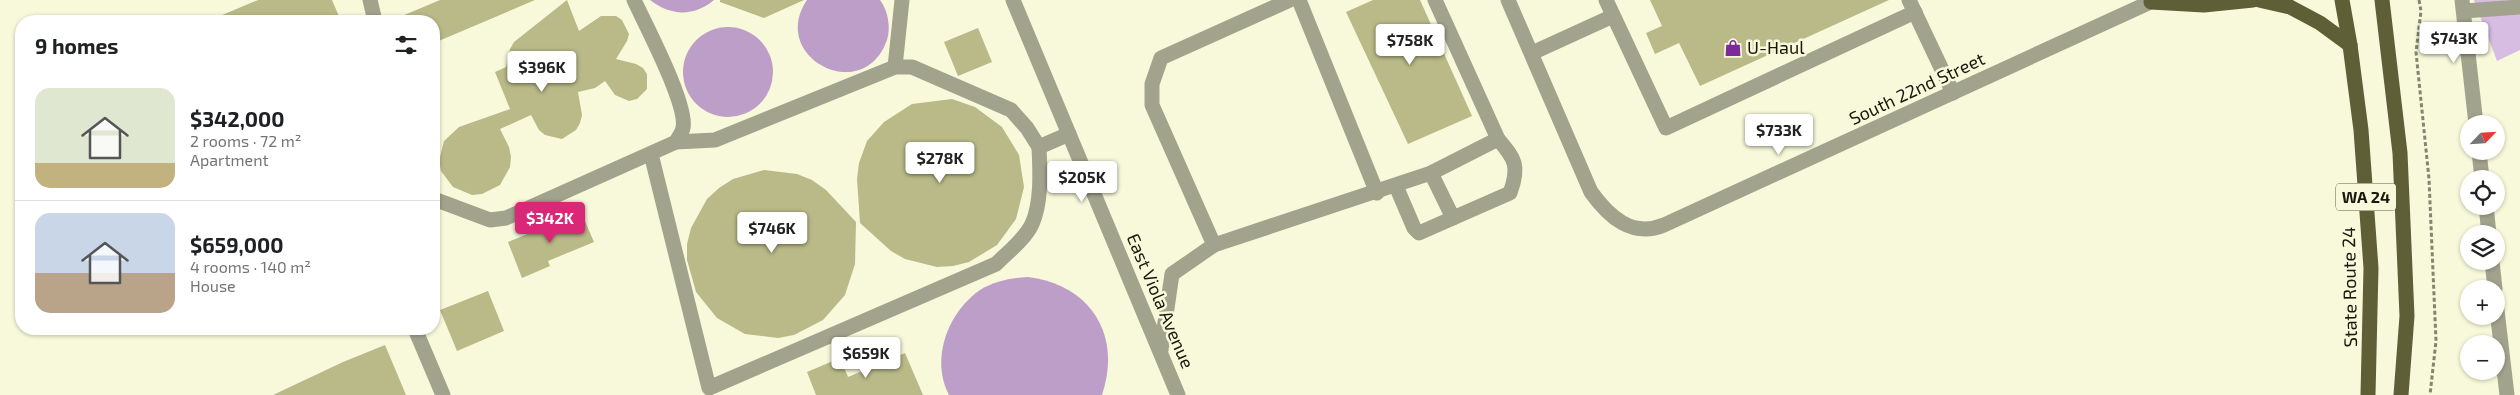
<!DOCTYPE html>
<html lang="en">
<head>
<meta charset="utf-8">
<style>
	body { margin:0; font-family:"Exo 2",sans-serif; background:#f6f6f6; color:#202124; height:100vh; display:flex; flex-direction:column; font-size:19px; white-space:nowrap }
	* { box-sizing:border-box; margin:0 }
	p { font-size:16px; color:#757577 }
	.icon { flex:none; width:28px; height:28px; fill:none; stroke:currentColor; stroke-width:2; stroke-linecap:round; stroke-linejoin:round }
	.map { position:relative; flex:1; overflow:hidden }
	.side { position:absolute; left:15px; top:15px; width:425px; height:320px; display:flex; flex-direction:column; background:#fff; border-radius:20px; box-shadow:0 1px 4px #0004 }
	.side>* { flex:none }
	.needle { width:32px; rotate:65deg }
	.controls { position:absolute; left:2460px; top:115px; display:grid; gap:10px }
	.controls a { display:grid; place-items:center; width:45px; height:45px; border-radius:50%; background:#fff; box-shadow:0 1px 4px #0004; font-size:25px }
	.price { position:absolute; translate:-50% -42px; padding:0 11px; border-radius:5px; background:#fff; color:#222; font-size:16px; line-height:32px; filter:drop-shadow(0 1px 2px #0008) }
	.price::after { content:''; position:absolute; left:50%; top:30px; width:15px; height:11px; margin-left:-8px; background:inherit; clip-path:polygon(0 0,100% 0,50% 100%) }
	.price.on { background:#db2777; color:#fff }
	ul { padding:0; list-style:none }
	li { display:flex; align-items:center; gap:15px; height:125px; padding:0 20px }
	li+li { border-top:1px solid #e0e0e0 }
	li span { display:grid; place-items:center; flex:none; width:140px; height:100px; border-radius:15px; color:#555 }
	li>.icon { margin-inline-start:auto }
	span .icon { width:60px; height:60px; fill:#fffc; stroke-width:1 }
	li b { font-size:21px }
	h2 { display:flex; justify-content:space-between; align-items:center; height:60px; padding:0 20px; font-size:21px }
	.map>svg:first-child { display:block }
	.green { fill:#d6bde1 }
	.water { fill:#bc9ec9 }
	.building { fill:#b9ba87 }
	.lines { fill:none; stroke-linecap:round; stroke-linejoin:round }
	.path { stroke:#848470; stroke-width:3; stroke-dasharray:4 2.5; stroke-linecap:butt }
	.minor { stroke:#a2a38d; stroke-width:15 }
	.major { stroke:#5e5f37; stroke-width:15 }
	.labels { text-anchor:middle; stroke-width:5; stroke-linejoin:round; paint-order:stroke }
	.shield { fill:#f8f9da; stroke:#5b5c4a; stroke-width:1 }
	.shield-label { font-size:16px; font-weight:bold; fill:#18180d }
	.poi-label { font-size:18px; fill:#18180d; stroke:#f8f9da; text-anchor:start }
	.street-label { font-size:18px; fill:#18180d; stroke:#f8f9da }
</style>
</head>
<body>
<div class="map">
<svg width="2520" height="395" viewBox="0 0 2520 395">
	<rect width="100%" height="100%" fill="#f8f9da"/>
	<polygon class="green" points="2474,0 2520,0 2520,50 2497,61"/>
	<g class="water">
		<path d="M 650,0 L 714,0 C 694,17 670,16 650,0 Z"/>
		<path d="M 807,0 L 880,0 C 888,11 891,27 887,40 C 863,107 768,57 807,0 Z"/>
		<circle cx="728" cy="72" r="45"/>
		<path d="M 1028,277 C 1091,285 1122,335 1102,395 L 949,395 C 930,359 948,312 980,290 C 995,281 1011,278 1028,277 Z"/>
	</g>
	<g class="building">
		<polygon points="258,0 332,0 341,21 208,21"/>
		<polygon points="440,0 535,0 434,43 434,21 390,21"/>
		<polygon points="567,0 579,31 601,16 616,16 622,20 629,34 627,41 616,59 636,64 643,68 647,74 647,89 637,99 629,101 615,95 605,81 595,88 578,92 582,115 580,123 576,130 562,139 545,135 539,130 531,115 500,129 509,147 511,157 510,167 500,185 482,194 472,195 453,187 441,171 439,161 444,141 459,127 510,109 495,72 506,67 510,49 514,42"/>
		<polygon points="720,0 804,0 764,18 720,2"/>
		<polygon points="1373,0 1420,0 1472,116 1408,144 1346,12"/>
		<polygon points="1650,0 1889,0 1700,86 1679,43 1655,54 1646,33 1662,26"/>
		<polygon points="978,28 992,62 958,76 944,42"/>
		<polygon points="952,99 975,107 1002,127 1019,155 1024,187 1016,219 997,245 969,262 953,266 937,267 905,259 891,251 860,223 857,179 859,163 867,141 884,122 912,104"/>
		<polygon points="764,170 797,174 812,180 826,190 856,222 855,264 845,295 823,320 794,335 778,338 745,334 717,318 696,292 687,260 687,244 691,228 707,199 719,188 733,179"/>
		<polygon points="581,212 594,242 548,261 550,266 522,278 508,242"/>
		<polygon points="488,291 504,331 457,351 440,310"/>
		<polygon points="385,345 406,395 273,395 343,362"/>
		<polygon points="905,353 923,395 816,395 807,372 840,358 848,377"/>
	</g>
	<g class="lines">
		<polyline class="path" points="2419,0 2421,11 2416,52 2429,179 2436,341 2430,395"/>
		<g class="minor">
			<polyline points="370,0 375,21"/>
			<polyline points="1013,0 1178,395"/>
			<polyline points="1299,0 1377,193"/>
			<path d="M 1508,0 L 1591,192 C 1609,217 1632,238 1664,225 L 2155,0"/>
			<polyline points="1606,0 1666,128 1915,12"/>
			<polyline points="1909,0 1953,93"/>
			<polyline points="2462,0 2476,124"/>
			<polyline points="2464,11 2520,7"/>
			<polyline points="1532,53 1613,16"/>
			<polyline points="895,67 902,0"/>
			<polyline points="676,142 715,140 895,67 912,67 1011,110 1027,128 1039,147 1069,134"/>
			<polyline points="2479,151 2482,179"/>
			<path d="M 651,154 L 709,388 L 996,264 C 1008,252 1025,239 1032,224 C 1042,202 1040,170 1039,147"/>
			<path d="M 1431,173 L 1453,218 L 1510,193 C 1520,166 1515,159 1498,139"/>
			<polyline points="1396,186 1414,228 1419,233 1453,218"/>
			<path d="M 434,199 L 490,220 L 506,218 L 676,142 C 678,138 682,133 683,128 C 688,105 645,24 634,0"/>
			<polyline points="2486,206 2489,234"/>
			<polyline points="1214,245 1431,173 1498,139 1435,0"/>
			<polyline points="2492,261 2495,289"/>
			<polyline points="2496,302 2507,395"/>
			<polyline points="415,329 443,395"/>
			<polyline points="1161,350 1172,274 1214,245 1152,105 1152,84 1161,58 1290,0"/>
		</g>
		<g class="major">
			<polyline points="2259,0 2290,7 2320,23 2350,45"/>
			<polyline points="2342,0 2350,45 2361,130 2371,268 2368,395"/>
			<polyline points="2382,0 2400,153 2407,316 2401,395"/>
			<polyline points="2151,2 2204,5 2253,0"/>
		</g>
	</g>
	<defs>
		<g id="shop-bare" transform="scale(1.35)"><path d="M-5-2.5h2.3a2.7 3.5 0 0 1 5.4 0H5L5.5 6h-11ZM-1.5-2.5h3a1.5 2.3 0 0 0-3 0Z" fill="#7c2a9a" stroke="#f8f9da" stroke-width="2.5" paint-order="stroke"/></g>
	</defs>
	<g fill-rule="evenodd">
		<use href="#shop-bare" x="1733" y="48"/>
	</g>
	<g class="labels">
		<rect class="shield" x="2336" y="183.5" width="60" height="27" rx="4"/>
		<g class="shield-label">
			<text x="2366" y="203">WA 24</text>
		</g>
		<g class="poi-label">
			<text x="1747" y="54">U-Haul</text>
		</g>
		<g class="street-label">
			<text transform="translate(1917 89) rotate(-25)" y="6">South 22nd Street</text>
			<text transform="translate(2350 287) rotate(-91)" y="6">State Route 24</text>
			<text transform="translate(1160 301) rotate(67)" y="6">East Viola Avenue</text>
		</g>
	</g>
</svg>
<div class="controls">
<a><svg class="needle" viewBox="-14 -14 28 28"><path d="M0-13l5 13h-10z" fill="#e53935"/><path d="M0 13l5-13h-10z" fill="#757577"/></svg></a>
<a><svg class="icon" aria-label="locate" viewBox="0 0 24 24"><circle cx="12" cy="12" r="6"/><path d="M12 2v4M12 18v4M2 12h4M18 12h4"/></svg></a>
<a><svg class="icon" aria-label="layers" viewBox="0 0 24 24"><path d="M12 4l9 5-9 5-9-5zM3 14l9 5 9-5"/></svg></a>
<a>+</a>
<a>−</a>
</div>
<b class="price" style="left:2454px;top:64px">$743K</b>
<b class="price" style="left:1410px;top:66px">$758K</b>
<b class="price" style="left:542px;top:93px">$396K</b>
<b class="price" style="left:1779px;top:156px">$733K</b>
<b class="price" style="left:940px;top:184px">$278K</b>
<b class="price" style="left:1082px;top:203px">$205K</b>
<b class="price on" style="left:550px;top:244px">$342K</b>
<b class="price" style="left:772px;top:254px">$746K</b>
<b class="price" style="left:866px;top:379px">$659K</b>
<section class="side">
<h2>9 homes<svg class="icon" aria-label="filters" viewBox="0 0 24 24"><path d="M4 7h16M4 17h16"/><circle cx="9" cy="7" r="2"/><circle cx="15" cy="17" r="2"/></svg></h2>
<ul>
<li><span style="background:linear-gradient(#dfe7d0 75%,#c2b280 0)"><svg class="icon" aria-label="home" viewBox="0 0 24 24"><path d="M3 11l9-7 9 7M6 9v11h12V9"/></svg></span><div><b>$342,000</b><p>2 rooms · 72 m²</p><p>Apartment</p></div></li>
<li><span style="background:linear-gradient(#c9d6e8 60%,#b9a48a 0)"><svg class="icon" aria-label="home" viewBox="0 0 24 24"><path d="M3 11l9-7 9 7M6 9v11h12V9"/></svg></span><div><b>$659,000</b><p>4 rooms · 140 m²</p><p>House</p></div></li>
</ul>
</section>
</div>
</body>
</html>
